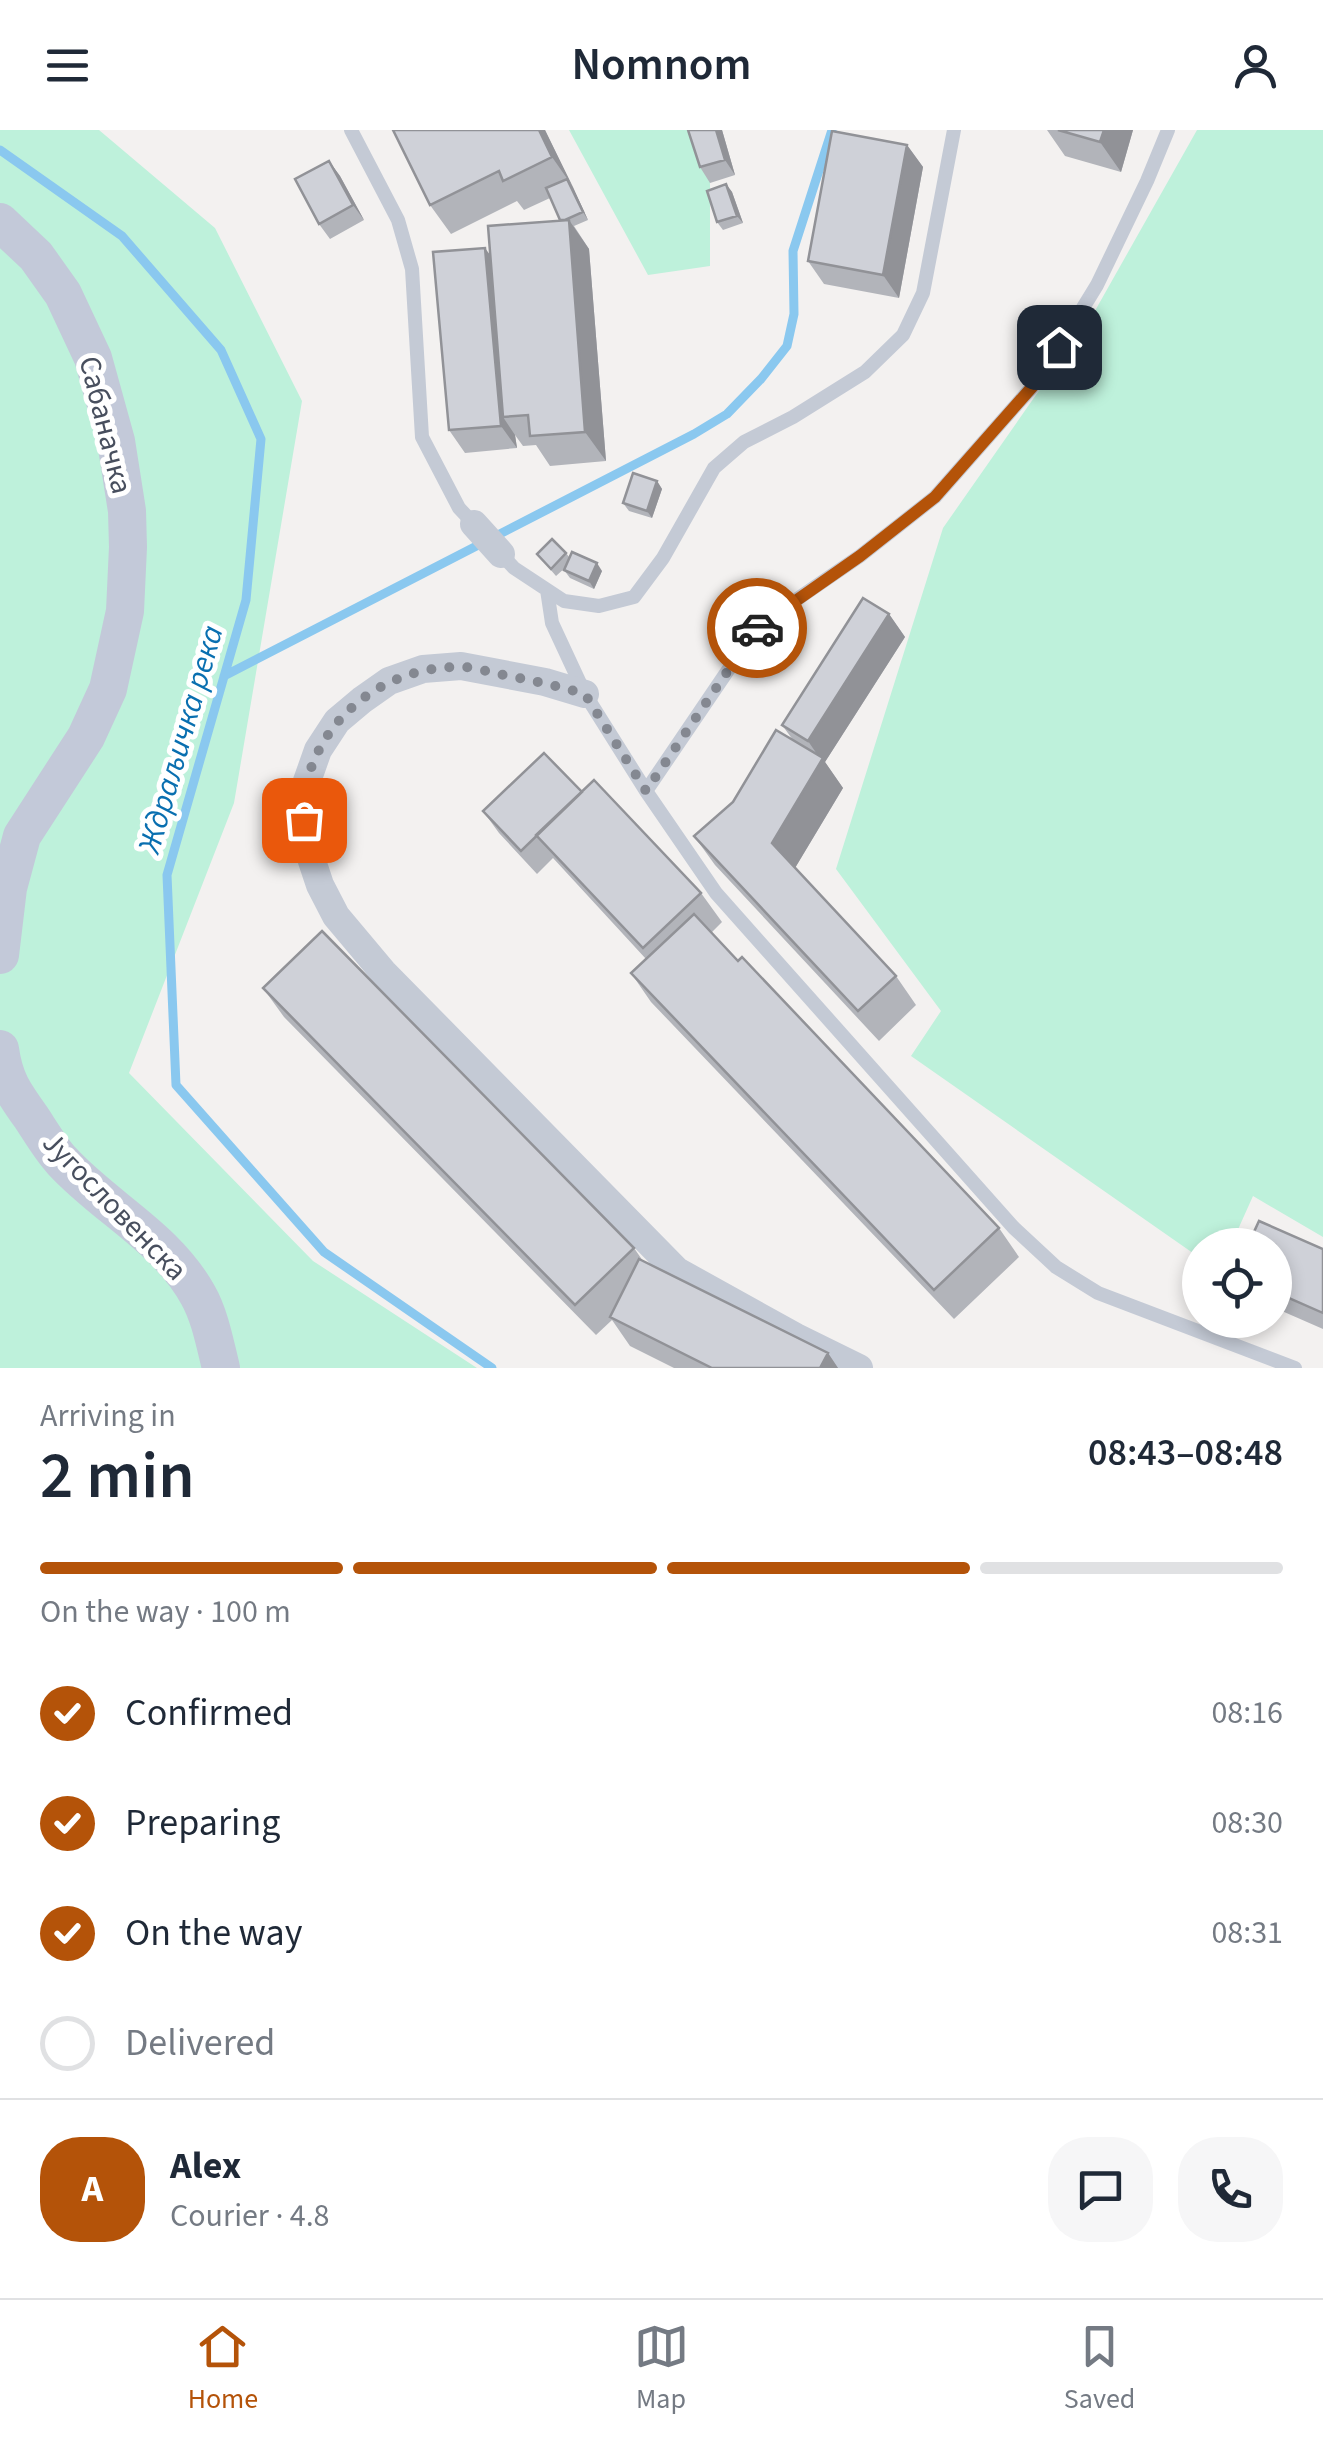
<!DOCTYPE html>
<html lang="en">
<head>
<meta charset="utf-8">
<style>
	body { margin:0; font-family:"Source Sans 3",sans-serif; background:#f6f6f7; color:#1f2937; height:100vh; display:flex; flex-direction:column; font-size:38px; white-space:nowrap }
	* { box-sizing:border-box; margin:0 }
	p { font-size:32px; color:#747a83 }
	.icon { flex:none; width:55px; height:55px; fill:none; stroke:currentColor; stroke-width:2; stroke-linecap:round; stroke-linejoin:round }
	.map { position:relative; height:1238px; overflow:hidden }
	.drawer { display:flex; flex-direction:column; background:#fff; flex:1 }
	.drawer>* { flex:none }
	.tools { position:absolute; left:1182px; top:1098px; display:grid; gap:20px }
	.tools a { display:grid; place-items:center; width:110px; height:110px; border-radius:50%; background:#fff; box-shadow:0 5px 15px #0003; font-size:50px }
	.pin { position:absolute; display:grid; place-items:center; width:85px; height:85px; color:#fff; margin:-42px; border-radius:20px; box-shadow:0 5px 15px #0006 }
	.courier { position:absolute; display:grid; place-items:center; width:100px; height:100px; margin:-50px; border:8px solid #b45309; border-radius:50%; background:#fff; color:#222; box-shadow:0 2px 12px #0007 }
	.summary em { font-style:normal; font-weight:600 }
	.summary div { display:flex; flex-direction:column-reverse }
	.summary { display:flex; align-items:center; justify-content:space-between; height:170px; padding:0 40px }
	h1 { font-size:65px; font-weight:600; line-height:75px }
	.bar { display:grid; grid-template-columns:repeat(4,1fr); gap:15px 10px; align-content:center; height:120px; padding:0 40px }
	.bar i { height:12px; border-radius:8px; background:#e0e1e3 }
	.bar .active { background:#b45309 }
	.bar p { grid-column:span 4 }
	.line { display:flex; align-items:center; gap:25px; padding:0 40px; border-top:2px solid #e0e1e3 }
	.line div { flex:1 }
	.round { display:grid; place-items:center; flex:none; width:105px; height:105px; border-radius:40px; background:#f6f6f7 }
	ol { padding:0 40px; list-style:none }
	li { display:flex; align-items:center; gap:30px; height:110px }
	li p { margin-inline-start:auto }
	li .icon { padding:10px; border-radius:50%; background:#b45309; color:#fff; stroke-width:4 }
	li:last-child { color:#747a83 }
	li i { width:55px; height:55px; border:5px solid #e0e1e3; border-radius:50% }
	header { display:flex; justify-content:space-between; align-items:center; height:130px; padding:0 40px; background:#fff; font-size:45px; font-weight:600 }
	.tab-bar { display:flex; justify-content:space-around; align-items:center; height:140px; border-top:2px solid #e0e1e3; background:#fff; font-size:28px; color:#747a83 }
	.tab-bar a { display:grid; justify-items:center; gap:5px }
	.tab-bar .active { color:#b45309 }
	.map>svg:first-child { display:block }
</style>
</head>
<body>
<header><svg class="icon" aria-label="menu" viewBox="0 0 24 24"><path d="M4 6h16M4 12h16M4 18h16"/></svg>Nomnom<svg class="icon" aria-label="person" viewBox="0 0 24 24"><circle cx="12" cy="8" r="4"/><path d="M4 21q1-7 8-7t8 7"/></svg></header>
<div class="map">
<svg width="1323" height="1238" viewBox="0 0 1323 1238">
	<rect width="100%" height="100%" fill="#f3f1f0"/>
	<path fill="#bef1db" d="M 0,0 L 99,0 L 215,98 L 302,271 L 234,673 L 129,943 L 313,1131 L 477,1238 L 0,1238 Z
		M 569,0 L 710,0 L 710,136 L 648,145 Z
		M 1197,0 L 1323,0 L 1323,1107 L 1253,1066 L 1231,1115 L 1200,1115 L 1200,1128 L 911,926 L 941,881 L 836,739 L 943,398 L 1096,179 Z"/>
	<g fill="none" stroke-linecap="round" stroke-linejoin="round">
		<path stroke="#8ac8ef" stroke-width="9" d="M 0,20 L 122,106 L 221,220 L 261,309 L 246,470 L 167,745 L 176,955 L 324,1122 L 492,1238
			M 224,546 L 694,304 L 727,284 L 761,249 L 787,216 L 794,184 L 793,121 L 832,0"/>
		<path stroke="#c4cad5" stroke-width="14" d="M 351,0 L 398,90 L 412,139 L 422,307 L 459,378 L 474,394
			M 501,424 L 514,438 L 564,471 L 599,476 L 634,467 L 663,428 L 714,338 L 744,312 L 793,287 L 865,242 L 903,205 L 923,163 L 954,0
			M 547,460 L 552,493 L 585,564 L 646,661 L 758,496 L 860,426 L 935,367 L 1040,248 L 1097,155 L 1147,51 L 1168,0
			M 646,661 L 716,763 L 1014,1098 L 1056,1137 L 1098,1163 L 1295,1238"/>
		<path stroke="#c4cad5" stroke-width="28" d="M 474,394 L 501,424
			M 585,564 L 545,552 L 461,536 L 423,539 L 389,551 L 362,570 L 337,591 L 318,620 L 306,654 L 304,689 L 311,728 L 320,755 L 336,786 L 383,842 L 677,1141 L 796,1207 L 859,1238"/>
		<path stroke="#c3c9d9" stroke-width="38" d="M 0,92 L 36,126 L 63,164 L 93,228 L 116,311 L 127,381 L 128,417 L 125,481 L 108,559 L 86,607 L 22,706 L 8,758 L 0,825
			M 0,919 C 4,949 13,962 31,987 C 41,1002 50,1018 62,1031 C 105,1078 166,1107 198,1165 C 210,1186 215,1214 221,1238"/>
	</g>
	<path fill="#b2b4ba" d="M 545,0 L 588,90 L 574,96 L 589,119 L 606,331 L 550,336 L 536,315 L 523,316 L 515,305 L 517,318 L 465,323 L 449,300 L 490,125 L 560,90 L 550,68 L 524,80 L 517,71 L 451,104 L 430,75 Z
		M 688,0 L 722,0 L 735,45 L 710,53 L 700,37 Z
		M 1047,0 L 1133,0 L 1121,42 L 1065,26 Z
		M 907,15 L 923,37 L 899,168 L 824,154 L 808,131 Z
		M 329,31 L 340,46 L 364,90 L 330,109 L 319,94 Z
		M 726,54 L 732,62 L 743,93 L 723,100 L 717,92 Z
		M 657,351 L 662,359 L 652,388 L 629,381 L 623,373 Z
		M 566,423 L 570,428 L 602,441 L 594,459 L 570,448 L 564,440 L 566,437 L 556,446 L 537,424 Z
		M 889,484 L 905,507 L 825,632 L 843,658 L 795,738 L 896,846 L 916,875 L 879,911 L 715,735 L 694,706 L 733,672 L 793,610 L 782,595 Z
		M 582,662 L 701,763 L 722,792 L 711,803 L 999,1098 L 1019,1127 L 954,1189 L 651,872 L 631,843 L 646,829 L 553,728 L 537,744 L 499,703 L 483,681 Z
		M 263,858 L 634,1118 L 643,1131 L 828,1223 L 838,1238 L 674,1238 L 630,1216 L 612,1190 L 596,1205 L 284,887 Z
		M 1275,1115 L 1323,1119 L 1323,1199 L 1275,1178 Z"/>
	<path fill="#919297" d="M 539,0 L 545,0 L 573,57 L 552,27 Z
		M 716,0 L 722,0 L 735,45 L 725,30 Z
		M 1104,0 L 1133,0 L 1121,42 L 1100,12 Z
		M 907,15 L 923,37 L 899,168 L 883,145 Z
		M 329,31 L 340,46 L 364,90 L 353,75 Z
		M 567,49 L 573,57 L 588,90 L 583,82 Z
		M 726,54 L 732,62 L 743,93 L 737,86 Z
		M 569,90 L 589,119 L 606,331 L 585,302 Z
		M 485,118 L 501,140 L 503,287 L 515,305 L 517,318 L 501,296 Z
		M 657,351 L 662,359 L 652,388 L 647,381 Z
		M 597,433 L 602,441 L 594,459 L 589,451 Z
		M 889,484 L 905,507 L 825,632 L 843,658 L 792,743 L 772,713 L 821,630 L 808,611 Z
		M 828,1223 L 838,1238 L 820,1238 Z"/>
	<path fill="#cfd1d8" stroke="#919297" stroke-width="2.5" d="M 393,0 L 539,0 L 552,27 L 503,51 L 499,41 L 430,75 Z
		M 688,0 L 716,0 L 725,30 L 700,37 Z
		M 1058,0 L 1104,0 L 1100,12 Z
		M 832,1 L 907,15 L 883,145 L 808,131 Z
		M 329,31 L 353,75 L 319,94 L 295,49 Z
		M 567,49 L 583,82 L 565,90 L 560,90 L 546,58 Z
		M 726,54 L 737,86 L 717,92 L 707,61 Z
		M 569,90 L 585,302 L 530,306 L 528,285 L 503,287 L 488,96 Z
		M 485,118 L 501,296 L 449,300 L 433,122 Z
		M 633,343 L 657,351 L 647,381 L 623,373 Z
		M 552,409 L 566,423 L 551,439 L 537,424 Z
		M 572,422 L 597,433 L 589,451 L 564,440 Z
		M 863,468 L 889,484 L 808,611 L 782,595 Z
		M 776,600 L 823,628 L 772,713 L 896,846 L 858,881 L 694,706 L 733,672 Z
		M 544,623 L 582,662 L 521,721 L 483,681 Z
		M 594,650 L 701,763 L 643,818 L 536,705 Z
		M 694,784 L 738,831 L 742,827 L 999,1098 L 934,1160 L 631,843 Z
		M 322,801 L 634,1118 L 575,1175 L 263,858 Z
		M 1259,1091 L 1323,1119 L 1323,1183 L 1275,1162 L 1275,1115 L 1248,1115 Z
		M 639,1129 L 828,1223 L 820,1238 L 712,1238 L 610,1187 Z"/>
	<g fill="none" stroke-linecap="round" stroke-linejoin="round">
		<path stroke="#848891" stroke-width="10" stroke-dasharray="0 18" d="M 304,690 C 304,677 303,663 307,651 C 325,583 387,538 456,537 C 469,536 482,540 494,543 C 525,549 555,555 585,564 L 646,661 L 757,498"/>
		<path stroke="#b45309" stroke-width="12" d="M 757,498 L 860,426 L 935,367 L 1040,248 L 1059,217"/>
	</g>
	<g text-anchor="middle" stroke-width="10" stroke-linejoin="round" paint-order="stroke">
		<g font-size="30" fill="#484f5e" stroke="#fff">
			<text transform="translate(106 295) rotate(76)" y="10">Сабаначка</text>
			<text transform="translate(115 1076) rotate(46)" y="10">Југословенска</text>
		</g>
		<g font-size="32" font-style="italic" fill="#096fb0" stroke="#fff">
			<text transform="translate(180 609) rotate(-74)" y="11">Ждраљичка река</text>
		</g>
	</g>
</svg>
<div class="tools">
<a><svg class="icon" aria-label="locate" viewBox="0 0 24 24"><circle cx="12" cy="12" r="6"/><path d="M12 2v4M12 18v4M2 12h4M18 12h4"/></svg></a>
</div>
<div class="pin" style="left:304px;top:690px;background:#ea580c"><svg class="icon" aria-label="bag" viewBox="0 0 24 24"><path d="M5 8h14l-1 12H6zM9 8a3 3 0 0 1 6 0"/></svg></div>
<div class="pin" style="left:1059px;top:217px;background:#1f2937"><svg class="icon" aria-label="home" viewBox="0 0 24 24"><path d="M3 11l9-7 9 7M6 9v11h12V9"/></svg></div>
<div class="courier" style="left:757px;top:498px"><svg class="icon" aria-label="car" viewBox="0 0 24 24"><path d="M5 17H2v-5l4-1 3-4h7l3 4 3 1v5h-3M9 17h6M6 11h13"/><circle cx="7" cy="17" r="2"/><circle cx="17" cy="17" r="2"/></svg></div>
</div>
<section class="drawer">
<div class="summary"><div><h1>2 min</h1><p>Arriving in</p></div><em>08:43–08:48</em></div>
<div class="bar"><i class="active"></i><i class="active"></i><i class="active"></i><i></i><p>On the way · 100 m</p></div>
<ol>
<li><svg class="icon" aria-label="check" viewBox="0 0 24 24"><path d="M5 12l5 5 9-10"/></svg>Confirmed<p>08:16</p></li>
<li><svg class="icon" aria-label="check" viewBox="0 0 24 24"><path d="M5 12l5 5 9-10"/></svg>Preparing<p>08:30</p></li>
<li><svg class="icon" aria-label="check" viewBox="0 0 24 24"><path d="M5 12l5 5 9-10"/></svg>On the way<p>08:31</p></li>
<li><i></i>Delivered</li>
</ol>
<div class="line" style="height:180px"><b class="round" style="background:#b45309;color:#fff">A</b><div><b>Alex</b><p>Courier · 4.8</p></div><a class="round"><svg class="icon" aria-label="chat" viewBox="0 0 24 24"><path d="M4 5h16v11H9l-5 4z"/></svg></a><a class="round"><svg class="icon" aria-label="phone" viewBox="0 0 24 24"><path d="M5 4h4l2 5-3 2q2 4 5 5l2-3 5 2v4C11 20 4 13 5 4z"/></svg></a></div>
</section>
<nav class="tab-bar">
<a class="active"><svg class="icon" aria-label="home" viewBox="0 0 24 24"><path d="M3 11l9-7 9 7M6 9v11h12V9"/></svg>Home</a>
<a><svg class="icon" aria-label="map" viewBox="0 0 24 24"><path d="M3 6l6-2 6 2 6-2v14l-6 2-6-2-6 2zM9 4v14M15 6v14"/></svg>Map</a>
<a><svg class="icon" aria-label="saved" viewBox="0 0 24 24"><path d="M7 4h10v16l-5-4-5 4z"/></svg>Saved</a>
</nav>
</body>
</html>
